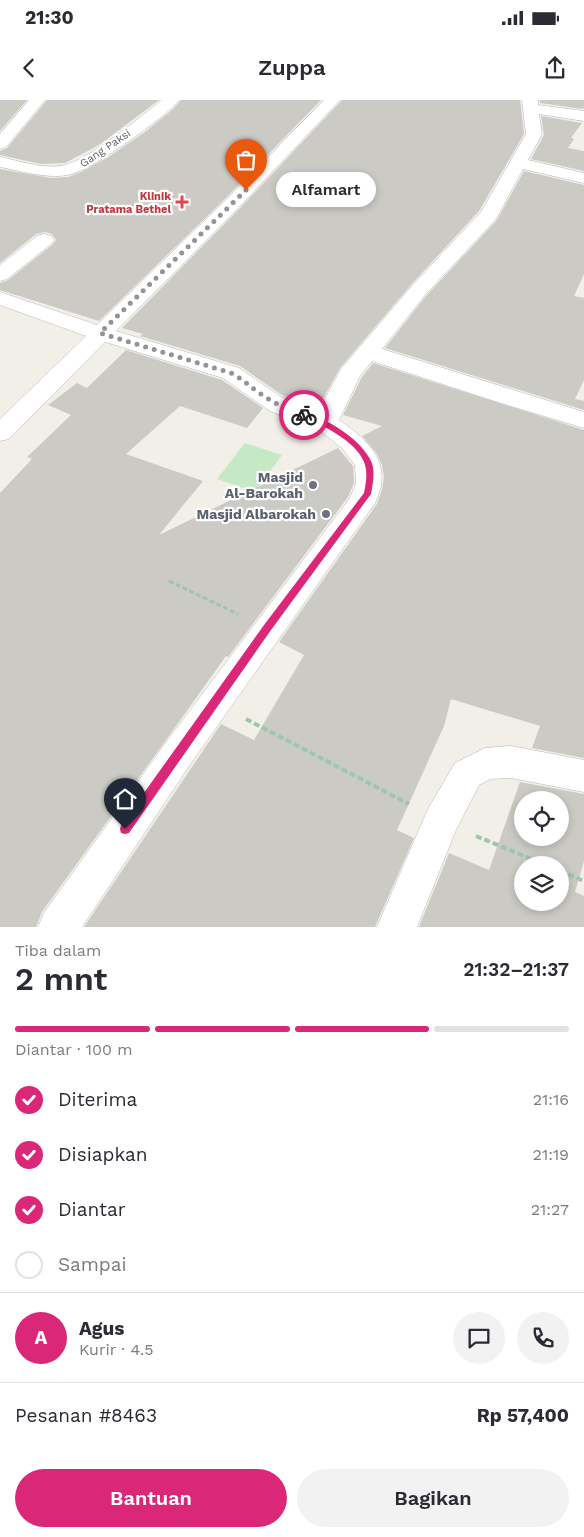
<!DOCTYPE html>
<html lang="id">
<head>
<meta charset="utf-8">
<style>
	body { margin:0; font-family:"Work Sans",sans-serif; background:#f2f2f3; color:#2b2b33; height:100vh; display:flex; flex-direction:column; font-size:19px; white-space:nowrap }
	* { box-sizing:border-box; margin:0 }
	p { font-size:16px; color:#7c7c81 }
	.icon { flex:none; width:28px; height:28px; fill:none; stroke:currentColor; stroke-width:2; stroke-linecap:round; stroke-linejoin:round }
	.map { position:relative; height:827px; overflow:hidden }
	.drawer { display:flex; flex-direction:column; background:#fff; flex:1 }
	.drawer>* { flex:none }
	.controls { position:absolute; left:514px; top:691px; display:grid; gap:10px }
	.controls a { display:grid; place-items:center; width:55px; height:55px; border-radius:50%; background:#fff; box-shadow:0 2px 8px #0003; font-size:25px }
	.pin { position:absolute; display:grid; place-items:center; width:42px; height:42px; color:#fff; margin:-51px -21px; border-radius:50% 50% 50% 0; rotate:-45deg; box-shadow:0 0 5px #0007 }
	.pin .icon { rotate:45deg }
	.courier { position:absolute; display:grid; place-items:center; width:50px; height:50px; margin:-25px; border:4px solid #db2777; border-radius:50%; background:#fff; color:#222; box-shadow:0 1px 6px #0007 }
	.bubble { position:absolute; height:35px; border-radius:18px; background:#fff; box-shadow:0 2px 8px #0003; font-size:16px; font-weight:600; line-height:35px; text-align:center }
	.head em { font-style:normal; font-weight:600 }
	.head div { display:flex; flex-direction:column-reverse }
	.head { display:flex; align-items:center; justify-content:space-between; height:85px; padding:0 15px }
	h1 { font-size:32px; font-weight:600; line-height:38px }
	.bar { display:grid; grid-template-columns:repeat(4,1fr); gap:8px 5px; align-content:center; height:60px; padding:0 15px }
	.bar i { height:6px; border-radius:4px; background:#e1e1e2 }
	.bar .selected { background:#db2777 }
	.bar p { grid-column:span 4 }
	.line { display:flex; align-items:center; gap:12px; padding:0 15px; border-top:1px solid #e1e1e2 }
	.line div { flex:1 }
	.round { display:grid; place-items:center; flex:none; width:52px; height:52px; border-radius:26px; background:#f2f2f3 }
	ol { padding:0 15px; list-style:none }
	li { display:flex; align-items:center; gap:15px; height:55px }
	li p { margin-inline-start:auto }
	li .icon { padding:5px; border-radius:50%; background:#db2777; color:#fff; stroke-width:4 }
	li:last-child { color:#7c7c81 }
	li i { width:28px; height:28px; border:2px solid #e1e1e2; border-radius:50% }
	.cta { display:flex; gap:10px; margin-top:auto; padding:10px 15px }
	.cta a { flex:1; height:58px; border-radius:30px; background:#db2777; color:#fff; font-size:20px; font-weight:600; line-height:58px; text-align:center }
	.cta a+a { background:#f2f2f3; color:#2b2b33 }
	.status { display:flex; justify-content:space-between; align-items:center; height:35px; padding:0 25px; background:#fff; direction:ltr }
	.status svg { height:14px; fill:currentColor }
	header { display:flex; justify-content:space-between; align-items:center; height:65px; padding:0 15px; background:#fff; font-size:22px; font-weight:600 }
	.map>svg:first-child { display:block }
</style>
</head>
<body>
<div class="status"><b>21:30</b><svg viewBox="0 0 49 12"><path d="M0 12V9h3v3zM5 12V6h3v6zM10 12V3h3v9zM15 12V0h3v12zM26 1h20v11H26zM47 4h2v5h-2z"/></svg></div>
<header><svg class="icon" aria-label="back" viewBox="0 0 24 24"><path d="M15 5l-7 7 7 7"/></svg>Zuppa<svg class="icon" aria-label="share" viewBox="0 0 24 24"><path d="M12 15V3M7 8l5-5 5 5M5 13v7h14v-7"/></svg></header>
<div class="map">
<svg width="584" height="827" viewBox="0 0 584 827">
	<rect width="100%" height="100%" fill="#f1efe8"/>
	<path fill="#c5e8c5" d="M 245,343 L 282,355 L 255,392 L 217,379 Z"/>
	<path fill="#cccac5" fill-rule="evenodd" d="M 0,0 L 27,0 L 0,31 Z
		M 47,0 L 159,0 L 99,45 L 65,63 L 41,64 L 0,55 L 0,51 L 7,48 Z
		M 181,0 L 321,0 L 226,98 L 99,221 L 0,190 L 0,183 L 8,180 L 52,145 L 56,140 L 52,134 L 45,132 L 36,134 L 0,163 L 0,69 L 51,78 L 68,77 L 79,73 L 110,56 L 145,32 L 173,9 Z
		M 342,0 L 520,0 L 524,34 L 479,111 L 410,186 L 340,268 L 318,308 L 282,295 L 240,266 L 140,236 L 143,234 L 122,228 L 240,108 Z
		M 540,0 L 584,0 L 584,7 L 583,9 L 540,3 Z
		M 541,16 L 582,23 L 571,38 L 574,39 L 568,48 L 584,51 L 584,71 L 531,59 L 544,35 Z
		M 524,71 L 584,85 L 584,174 L 574,196 L 584,198 L 584,280 L 575,299 L 584,301 L 584,310 L 385,248 L 426,196 L 497,120 Z
		M 126,250 L 222,280 L 263,308 L 247,328 L 180,306 L 126,354 L 203,381 L 159,435 L 338,348 L 353,366 L 354,383 L 348,397 L 228,557 L 226,556 L 166,640 L 42,812 L 36,827 L 0,827 L 0,393 L 32,359 L 27,357 L 71,315 L 48,305 L 77,283 L 87,288 Z
		M 373,263 L 584,330 L 584,658 L 532,648 L 540,626 L 451,599 L 444,626 L 397,730 L 414,738 L 375,827 L 84,827 L 221,624 L 254,640 L 304,555 L 279,542 L 377,404 L 382,390 L 384,377 L 382,365 L 377,354 L 362,336 L 382,326 L 343,315 L 362,277 Z
		M 520,682 L 584,694 L 584,761 L 575,792 L 584,796 L 584,827 L 419,827 L 449,753 L 489,770 ZM 522,700 L 560,700 L 560,738 L 522,738 ZM 522,765 L 560,765 L 560,802 L 522,802 Z"/>
	<g fill="none" stroke-linecap="round" stroke-linejoin="round">
		<defs>
			<path id="minor" d="M 29,0 L 45,0 L 6,47 L 0,49 L 0,34 Z
				M 162,0 L 179,0 C 166,17 89,72 68,75 C 46,79 22,71 0,67 L 0,57 C 20,61 45,70 65,65 C 88,60 142,16 162,0 Z
				M 324,0 L 340,0 L 239,107 L 116,231 L 239,268 L 281,297 L 318,312 L 341,269 L 411,187 L 481,112 L 526,34 L 522,0 L 538,0 L 538,5 L 584,11 L 584,21 L 539,14 L 542,34 L 528,60 L 584,73 L 584,83 L 523,69 L 496,119 L 425,195 L 382,249 L 584,312 L 584,328 L 507,305 L 372,261 L 360,276 L 339,320 C 370,341 394,365 375,403 L 191,663 L 82,827 L 38,827 L 44,813 L 167,641 L 350,398 L 356,383 L 355,365 L 342,348 L 319,330 L 270,311 L 223,278 L 105,242 L 9,339 L 0,341 L 0,319 L 86,236 L 0,205 L 0,192 L 97,225 L 227,99 Z
				M 44,134 L 51,136 L 54,140 L 51,144 L 7,179 L 0,181 L 0,165 L 37,136 Z
				M 511,646 L 584,660 L 584,692 L 511,678 L 490,679 L 479,685 L 456,730 L 417,827 L 377,827 L 428,709 L 455,663 L 485,648 Z"/>
		</defs>
		<use href="#minor" stroke="#b5b8bc" stroke-width="1"/>
		<path stroke="#9cc7a9" stroke-width="3" stroke-dasharray="5 2.5" stroke-linecap="butt" d="M 169,481 L 238,514"/>
		<path stroke="#9cc7a9" stroke-width="4" stroke-dasharray="6 3" stroke-linecap="butt" d="M 246,619 L 409,704
			M 476,736 L 546,765
			M 560,771 L 584,781"/>
		<use href="#minor" fill="#fff" fill-rule="evenodd"/>
	</g>
	<path fill="#db2777" d="M 304,312 C 328,320 357,336 370,359 C 376,369 373,383 371,394 L 271,530 L 129,733 L 125,734 L 121,733 L 120,729 L 121,725 L 264,525 L 364,393 C 366,383 368,372 364,362 C 356,341 321,324 301,316 L 300,315 Z"/>
	<g fill="none" stroke-linecap="round" stroke-linejoin="round">
		<path stroke="#929495" stroke-width="5" stroke-dasharray="0 9" d="M 246,90 L 100,233 L 231,273 C 243,279 252,289 264,296 C 276,305 290,309 304,315"/>
	</g>
	<path fill="#e0444e" stroke="#fff" stroke-width="2" d="M179.5 94.5h5v5h5v5h-5v5h-5v-5h-5v-5h5z"/>
	<g fill="#6b7280" stroke="#fff" stroke-width="2">
		<circle cx="313" cy="385" r="5"/>
		<circle cx="326" cy="414" r="5"/>
	</g>
	<g text-anchor="middle" stroke-width="4.5" stroke-linejoin="round" paint-order="stroke">
		<g font-size="11" fill="#5f6368" stroke="#fff">
			<text transform="translate(105 48) rotate(-34)" y="4">Gang Paksi</text>
		</g>
		<g font-size="11" font-weight="bold" fill="#be3a42" stroke="#fff" text-anchor="end">
			<text x="171" y="100">Klinik<tspan x="171" dy="13">Pratama Bethel</tspan></text>
		</g>
		<g font-size="14" font-weight="bold" fill="#5b616d" stroke="#fff" text-anchor="end">
			<text x="303" y="382">Masjid<tspan x="303" dy="16">Al-Barokah</tspan></text>
			<text x="316" y="419">Masjid Albarokah</text>
		</g>
	</g>
</svg>
<div class="controls">
<a><svg class="icon" aria-label="locate" viewBox="0 0 24 24"><circle cx="12" cy="12" r="6"/><path d="M12 2v4M12 18v4M2 12h4M18 12h4"/></svg></a>
<a><svg class="icon" aria-label="layers" viewBox="0 0 24 24"><path d="M12 4l9 5-9 5-9-5zM3 14l9 5 9-5"/></svg></a>
</div>
<div class="pin" style="left:246px;top:90px;background:#ea580c"><svg class="icon" aria-label="bag" viewBox="0 0 24 24"><path d="M5 8h14l-1 12H6zM9 8a3 3 0 0 1 6 0"/></svg></div>
<div class="pin" style="left:125px;top:729px;background:#1f2937"><svg class="icon" aria-label="home" viewBox="0 0 24 24"><path d="M3 11l9-7 9 7M6 9v11h12V9"/></svg></div>
<div class="courier" style="left:304px;top:315px"><svg class="icon" aria-label="bike" viewBox="0 0 24 24"><circle cx="6" cy="16" r="4"/><circle cx="18" cy="16" r="4"/><path d="M6 16l4-8h5l3 8M10 8l3 8H6M13 5h3"/></svg></div>
<div class="bubble" style="left:276px;top:72px;width:100px">Alfamart</div>
</div>
<section class="drawer">
<div class="head"><div><h1>2 mnt</h1><p>Tiba dalam</p></div><em>21:32–21:37</em></div>
<div class="bar"><i class="selected"></i><i class="selected"></i><i class="selected"></i><i></i><p>Diantar · 100 m</p></div>
<ol>
<li><svg class="icon" aria-label="check" viewBox="0 0 24 24"><path d="M5 12l5 5 9-10"/></svg>Diterima<p>21:16</p></li>
<li><svg class="icon" aria-label="check" viewBox="0 0 24 24"><path d="M5 12l5 5 9-10"/></svg>Disiapkan<p>21:19</p></li>
<li><svg class="icon" aria-label="check" viewBox="0 0 24 24"><path d="M5 12l5 5 9-10"/></svg>Diantar<p>21:27</p></li>
<li><i></i>Sampai</li>
</ol>
<div class="line" style="height:90px"><b class="round" style="background:#db2777;color:#fff">A</b><div><b>Agus</b><p>Kurir · 4.5</p></div><a class="round"><svg class="icon" aria-label="chat" viewBox="0 0 24 24"><path d="M4 5h16v11H9l-5 4z"/></svg></a><a class="round"><svg class="icon" aria-label="phone" viewBox="0 0 24 24"><path d="M5 4h4l2 5-3 2q2 4 5 5l2-3 5 2v4C11 20 4 13 5 4z"/></svg></a></div>
<div class="line" style="height:65px"><div>Pesanan #8463</div><b>Rp 57,400</b></div>
<div class="cta"><a>Bantuan</a><a>Bagikan</a></div>
</section>
</body>
</html>
